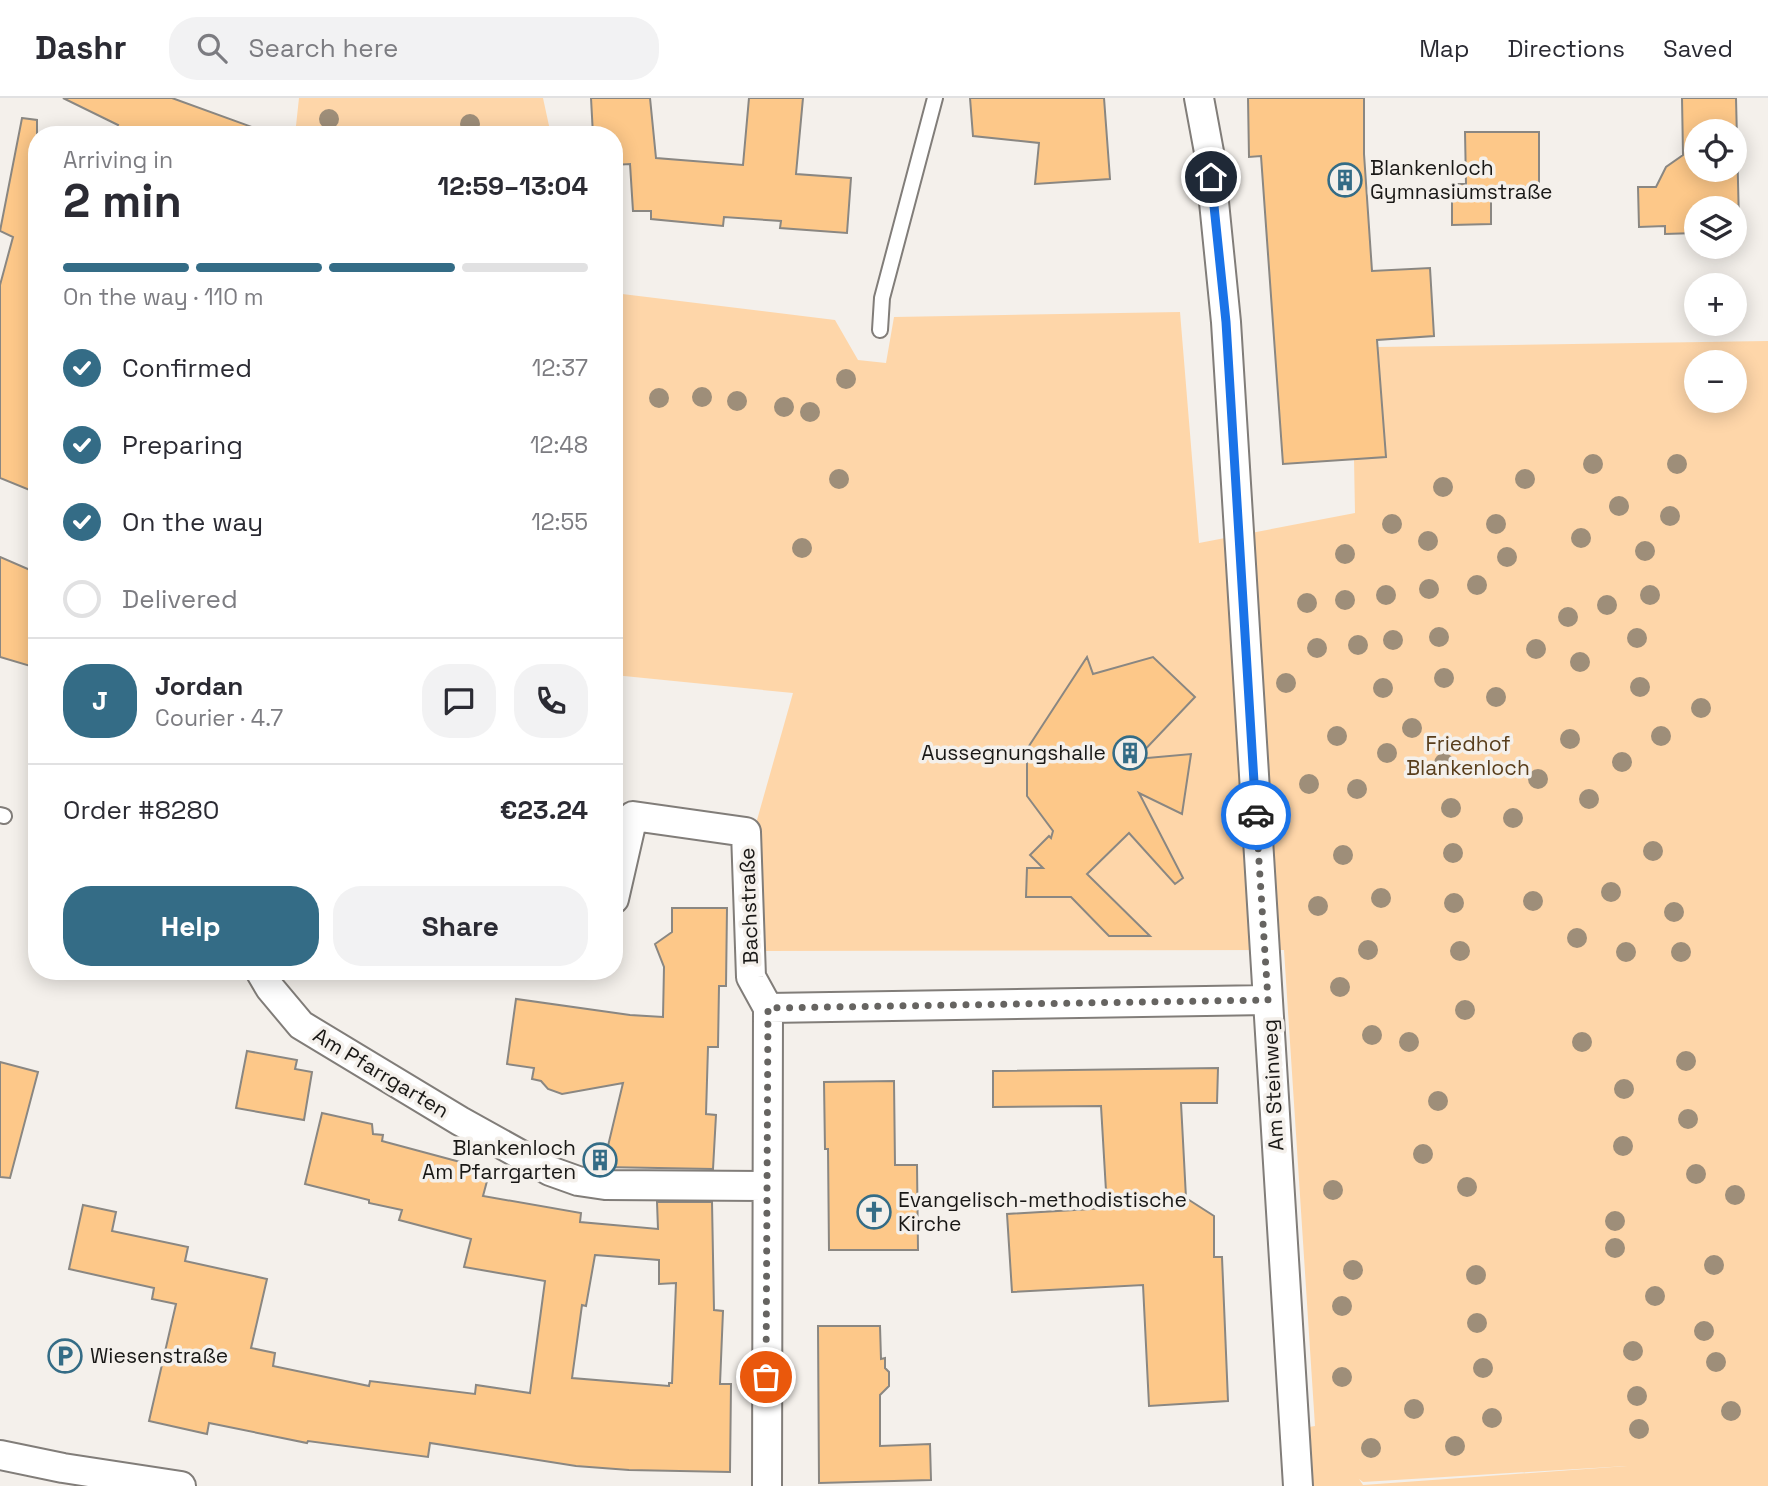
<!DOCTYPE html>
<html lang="en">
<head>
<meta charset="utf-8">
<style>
	body { margin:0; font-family:"Space Grotesk",sans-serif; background:#f2f2f3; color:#2b2b33; height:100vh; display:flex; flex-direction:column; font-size:26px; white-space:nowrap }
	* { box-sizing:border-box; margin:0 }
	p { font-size:23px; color:#7c7c81 }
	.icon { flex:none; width:38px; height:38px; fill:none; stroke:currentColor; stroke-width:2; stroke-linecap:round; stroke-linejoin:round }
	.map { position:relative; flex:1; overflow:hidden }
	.details { position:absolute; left:28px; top:28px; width:595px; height:854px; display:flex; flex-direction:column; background:#fff; border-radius:28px; box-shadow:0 4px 18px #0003 }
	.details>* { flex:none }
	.fabs { position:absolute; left:1684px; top:21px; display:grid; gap:14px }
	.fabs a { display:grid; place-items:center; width:63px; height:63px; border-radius:50%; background:#fff; box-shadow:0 4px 18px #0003; font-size:35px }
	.pin { position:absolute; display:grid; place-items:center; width:60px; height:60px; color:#fff; margin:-30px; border:4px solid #fff; border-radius:50%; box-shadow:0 2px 7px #0007 }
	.courier { position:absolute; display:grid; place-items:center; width:70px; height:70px; margin:-35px; border:5px solid #1a73e8; border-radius:50%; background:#fff; color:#222; box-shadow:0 2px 9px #0007 }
	.summary em { font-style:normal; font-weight:700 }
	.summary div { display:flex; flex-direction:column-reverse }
	.summary { display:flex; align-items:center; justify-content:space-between; height:119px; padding:0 35px }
	h1 { font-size:46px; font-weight:700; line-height:52px }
	.bar { display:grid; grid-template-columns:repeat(4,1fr); gap:10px 7px; align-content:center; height:84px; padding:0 35px }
	.bar i { height:9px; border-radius:5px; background:#e1e1e2 }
	.bar .active { background:#346c86 }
	.bar p { grid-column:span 4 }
	.line { display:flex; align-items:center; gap:18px; padding:0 35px; border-top:2px solid #e1e1e2 }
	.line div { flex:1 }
	.round { display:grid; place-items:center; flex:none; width:74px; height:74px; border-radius:28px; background:#f2f2f3 }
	ol { padding:0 35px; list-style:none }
	li { display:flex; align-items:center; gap:21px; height:77px }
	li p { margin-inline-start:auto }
	li .icon { padding:7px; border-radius:50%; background:#346c86; color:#fff; stroke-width:4 }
	li:last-child { color:#7c7c81 }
	li i { width:38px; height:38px; border:4px solid #e1e1e2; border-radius:50% }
	.primary-button { display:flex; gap:14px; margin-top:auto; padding:14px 35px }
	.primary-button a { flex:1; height:80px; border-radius:28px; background:#346c86; color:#fff; font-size:28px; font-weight:700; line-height:80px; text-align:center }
	.primary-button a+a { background:#f2f2f3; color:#2b2b33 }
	header { display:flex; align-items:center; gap:42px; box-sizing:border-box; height:98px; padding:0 35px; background:#fff; border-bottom:2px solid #e1e1e2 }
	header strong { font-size:33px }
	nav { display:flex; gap:38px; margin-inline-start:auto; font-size:24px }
	.search { width:490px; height:63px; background:#f2f2f3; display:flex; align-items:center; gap:18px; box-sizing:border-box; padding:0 24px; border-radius:28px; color:#7c7c81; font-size:26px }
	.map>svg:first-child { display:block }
</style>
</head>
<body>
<header>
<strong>Dashr</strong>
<div class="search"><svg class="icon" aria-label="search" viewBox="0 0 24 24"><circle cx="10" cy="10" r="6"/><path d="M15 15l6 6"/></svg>Search here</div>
<nav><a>Map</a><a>Directions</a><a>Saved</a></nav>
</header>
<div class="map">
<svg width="1768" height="1388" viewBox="0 0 1768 1388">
	<rect width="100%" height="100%" fill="#f4f0eb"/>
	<path fill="#fed6a9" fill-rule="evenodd" d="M 299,0 L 543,0 L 551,37 L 295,37 Z
		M 614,195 L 835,222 L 858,262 L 886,265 L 894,219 L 1180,214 L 1199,445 L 1355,415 L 1354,361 L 1386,359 L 1378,249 L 1768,243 L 1768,1388 L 1309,1388 L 1309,1329 L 1315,1328 L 1284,852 L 763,853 L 757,722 L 793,595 L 614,577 ZM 1696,264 L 1734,264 L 1734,303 L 1696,303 ZM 1627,1368 L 1363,1387 L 1359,1381 L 1363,1384 Z"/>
	<path fill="#fdc889" stroke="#8a8782" stroke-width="2" fill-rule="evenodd" d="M 63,0 L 172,0 L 263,33 L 262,37 L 112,37 L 118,27 Z
		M 591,0 L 650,0 L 656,60 L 743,67 L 749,0 L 803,0 L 796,76 L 851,80 L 847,135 L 780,130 L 781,123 L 724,119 L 723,128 L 651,121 L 651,113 L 633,113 L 630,66 L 614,67 L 614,37 L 593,37 Z
		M 970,0 L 1104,0 L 1110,81 L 1035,86 L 1039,45 L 973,38 Z
		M 1248,0 L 1364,0 L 1364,56 L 1372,173 L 1430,170 L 1434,238 L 1377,242 L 1386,359 L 1283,366 L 1261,58 L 1249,59 Z
		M 1682,0 L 1736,0 L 1739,126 L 1734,127 L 1734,110 L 1696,110 L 1696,135 L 1665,136 L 1665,128 L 1639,129 L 1638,89 L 1656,89 L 1666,69 L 1683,57 ZM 1696,33 L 1734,33 L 1734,72 L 1696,72 Z
		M 22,20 L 37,22 L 37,395 L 0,380 L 0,187 L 13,139 L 0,133 Z
		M 1465,34 L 1539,34 L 1539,90 L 1491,91 L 1491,126 L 1452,127 L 1452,86 L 1466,86 Z
		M 0,459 L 37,475 L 37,570 L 0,559 Z
		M 1087,559 L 1093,576 L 1153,559 L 1195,599 L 1136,661 L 1191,656 L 1182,716 L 1139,695 L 1183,780 L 1175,786 L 1129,735 L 1087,776 L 1150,838 L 1109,838 L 1071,799 L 1026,799 L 1027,770 L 1043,770 L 1030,757 L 1049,738 L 1051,740 L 1053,733 L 1027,698 L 1027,651 Z
		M 672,810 L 727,810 L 726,888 L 719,888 L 718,949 L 708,949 L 706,1016 L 716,1017 L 713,1071 L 603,1069 L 623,985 L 562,996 L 548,991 L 541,983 L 532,981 L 534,970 L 507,966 L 516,901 L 630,917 L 663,919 L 664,869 L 655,846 L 672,834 Z
		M 247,953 L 297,962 L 295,971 L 312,974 L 304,1022 L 236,1010 Z
		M 0,964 L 38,974 L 10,1080 L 0,1079 Z
		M 1218,970 L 1217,1005 L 1181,1005 L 1186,1100 L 1214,1118 L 1214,1159 L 1222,1159 L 1228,1303 L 1149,1308 L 1143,1187 L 1012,1194 L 1007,1116 L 1107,1110 L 1101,1008 L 993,1009 L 993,973 Z
		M 894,983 L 895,1067 L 917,1067 L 918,1152 L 829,1152 L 828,1051 L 825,1051 L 824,984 Z
		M 322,1015 L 372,1026 L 373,1036 L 383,1037 L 382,1043 L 490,1072 L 483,1098 L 581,1115 L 580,1124 L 658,1131 L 657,1104 L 712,1104 L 714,1212 L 723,1213 L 720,1286 L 731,1286 L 730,1374 L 629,1372 L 576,1368 L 430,1345 L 428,1359 L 308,1343 L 307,1345 L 209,1325 L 207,1336 L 149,1323 L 176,1206 L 152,1201 L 154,1190 L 69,1171 L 83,1107 L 116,1114 L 112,1133 L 188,1149 L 185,1163 L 267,1181 L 251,1250 L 275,1255 L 273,1268 L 369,1288 L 370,1283 L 475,1296 L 476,1287 L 530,1295 L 545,1183 L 464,1169 L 471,1141 L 399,1122 L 402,1112 L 369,1105 L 369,1102 L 305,1086 ZM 595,1157 L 659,1162 L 659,1186 L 676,1185 L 672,1285 L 669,1285 L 669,1288 L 572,1280 L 582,1207 L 586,1208 Z
		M 818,1228 L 880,1228 L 881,1261 L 885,1260 L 885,1270 L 889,1274 L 889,1288 L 880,1297 L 880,1348 L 930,1346 L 931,1382 L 819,1385 Z"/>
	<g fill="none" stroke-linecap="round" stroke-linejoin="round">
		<defs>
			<path id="service" d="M 880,232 L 882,200 L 935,0
				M 0,717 L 4,718"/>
			<path id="minor" d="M 1199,0 L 1209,54 L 1226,224 L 1298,1388
				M 614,801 L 633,718 L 746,734 L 751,879 L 768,910
				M 260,873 L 270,890 L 301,927 L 460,1023 L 550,1073 L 578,1083 L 605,1087 L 766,1088
				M 0,1357 L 63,1370 L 181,1388
				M 767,1388 L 768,910 L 1268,902"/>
		</defs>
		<use href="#service" stroke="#817d79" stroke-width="18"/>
		<use href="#minor" stroke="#817d79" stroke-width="32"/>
		<use href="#service" stroke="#fff" stroke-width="14"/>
		<use href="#minor" stroke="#fff" stroke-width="28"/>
	</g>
	<g fill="#9e8e79">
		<circle cx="329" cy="21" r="10"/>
		<circle cx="470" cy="26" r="10"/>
		<circle cx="846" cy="281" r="10"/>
		<circle cx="702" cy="299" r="10"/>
		<circle cx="659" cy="300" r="10"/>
		<circle cx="737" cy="303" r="10"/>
		<circle cx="784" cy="309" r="10"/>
		<circle cx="810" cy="314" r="10"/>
		<circle cx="1593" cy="366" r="10"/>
		<circle cx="1677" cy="366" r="10"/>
		<circle cx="839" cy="381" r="10"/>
		<circle cx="1525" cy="381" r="10"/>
		<circle cx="1443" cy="389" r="10"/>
		<circle cx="1619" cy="408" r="10"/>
		<circle cx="1670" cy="418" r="10"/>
		<circle cx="1392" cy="426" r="10"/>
		<circle cx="1496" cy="426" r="10"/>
		<circle cx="1581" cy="440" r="10"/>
		<circle cx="1428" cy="443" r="10"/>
		<circle cx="802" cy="450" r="10"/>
		<circle cx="1645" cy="453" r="10"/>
		<circle cx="1345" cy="456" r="10"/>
		<circle cx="1507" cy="459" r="10"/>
		<circle cx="1477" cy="487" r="10"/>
		<circle cx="1429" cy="491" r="10"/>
		<circle cx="1386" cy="497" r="10"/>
		<circle cx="1650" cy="497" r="10"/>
		<circle cx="1345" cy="502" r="10"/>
		<circle cx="1307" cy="505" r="10"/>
		<circle cx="1607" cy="507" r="10"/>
		<circle cx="1568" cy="519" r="10"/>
		<circle cx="1439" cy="539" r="10"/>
		<circle cx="1637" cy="540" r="10"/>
		<circle cx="1393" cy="542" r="10"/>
		<circle cx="1358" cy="547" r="10"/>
		<circle cx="1317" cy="550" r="10"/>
		<circle cx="1536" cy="551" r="10"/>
		<circle cx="1580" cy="564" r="10"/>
		<circle cx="1444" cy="580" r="10"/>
		<circle cx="1286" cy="585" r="10"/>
		<circle cx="1640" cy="589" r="10"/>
		<circle cx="1383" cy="590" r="10"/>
		<circle cx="1496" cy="599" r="10"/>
		<circle cx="1701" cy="610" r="10"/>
		<circle cx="1412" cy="630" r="10"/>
		<circle cx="1337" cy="638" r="10"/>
		<circle cx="1661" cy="638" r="10"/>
		<circle cx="1570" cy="641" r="10"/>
		<circle cx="1387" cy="655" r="10"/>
		<circle cx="1622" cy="664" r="10"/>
		<circle cx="1444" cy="665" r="10"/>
		<circle cx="1538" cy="681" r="10"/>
		<circle cx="1309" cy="686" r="10"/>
		<circle cx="1357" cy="691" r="10"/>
		<circle cx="1589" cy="701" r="10"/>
		<circle cx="1451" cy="710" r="10"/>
		<circle cx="1513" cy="720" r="10"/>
		<circle cx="1653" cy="753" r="10"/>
		<circle cx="1453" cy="755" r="10"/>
		<circle cx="1343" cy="757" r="10"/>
		<circle cx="1611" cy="794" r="10"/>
		<circle cx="1381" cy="800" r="10"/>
		<circle cx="1533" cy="803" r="10"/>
		<circle cx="1454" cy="805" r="10"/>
		<circle cx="1318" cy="808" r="10"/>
		<circle cx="1674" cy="814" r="10"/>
		<circle cx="1577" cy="840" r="10"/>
		<circle cx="1368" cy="852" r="10"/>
		<circle cx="1460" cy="853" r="10"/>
		<circle cx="1626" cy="854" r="10"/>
		<circle cx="1681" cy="854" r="10"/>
		<circle cx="1340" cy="889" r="10"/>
		<circle cx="1465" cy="912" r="10"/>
		<circle cx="1372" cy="937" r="10"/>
		<circle cx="1409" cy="944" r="10"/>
		<circle cx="1582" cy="944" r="10"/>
		<circle cx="1686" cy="963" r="10"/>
		<circle cx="1624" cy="991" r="10"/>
		<circle cx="1438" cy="1003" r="10"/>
		<circle cx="1688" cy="1021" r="10"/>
		<circle cx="1623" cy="1048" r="10"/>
		<circle cx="1423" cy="1056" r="10"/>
		<circle cx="1696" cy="1076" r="10"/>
		<circle cx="1467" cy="1089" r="10"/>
		<circle cx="1333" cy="1092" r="10"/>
		<circle cx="1735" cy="1097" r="10"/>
		<circle cx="1615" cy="1123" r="10"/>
		<circle cx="1615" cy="1150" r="10"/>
		<circle cx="1714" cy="1167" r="10"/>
		<circle cx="1353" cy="1172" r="10"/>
		<circle cx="1476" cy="1177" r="10"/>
		<circle cx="1655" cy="1198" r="10"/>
		<circle cx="1342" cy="1208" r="10"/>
		<circle cx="1477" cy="1225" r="10"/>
		<circle cx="1704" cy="1233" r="10"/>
		<circle cx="1633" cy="1253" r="10"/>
		<circle cx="1716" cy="1264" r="10"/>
		<circle cx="1483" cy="1270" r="10"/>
		<circle cx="1342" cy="1279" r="10"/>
		<circle cx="1637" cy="1298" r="10"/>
		<circle cx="1414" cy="1311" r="10"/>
		<circle cx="1731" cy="1313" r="10"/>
		<circle cx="1492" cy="1320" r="10"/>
		<circle cx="1639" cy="1331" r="10"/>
		<circle cx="1455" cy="1348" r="10"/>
		<circle cx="1371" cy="1350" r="10"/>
	</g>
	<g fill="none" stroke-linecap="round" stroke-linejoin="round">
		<path stroke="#666461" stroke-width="7" stroke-dasharray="0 12.6" d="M 766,1279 L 768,910 L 1268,902 L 1256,717"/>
		<path stroke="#1a73e8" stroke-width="9" d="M 1211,79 L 1226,224 L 1256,717"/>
	</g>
	<defs>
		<symbol id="building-ring" viewBox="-11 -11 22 22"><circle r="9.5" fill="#f4f0eb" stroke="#346c86" stroke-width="1.5"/><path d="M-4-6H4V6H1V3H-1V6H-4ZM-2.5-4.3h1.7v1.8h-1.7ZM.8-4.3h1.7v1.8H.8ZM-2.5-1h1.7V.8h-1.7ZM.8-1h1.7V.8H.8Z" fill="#346c86"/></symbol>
		<symbol id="church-ring" viewBox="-11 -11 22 22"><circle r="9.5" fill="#f4f0eb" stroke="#346c86" stroke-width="1.5"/><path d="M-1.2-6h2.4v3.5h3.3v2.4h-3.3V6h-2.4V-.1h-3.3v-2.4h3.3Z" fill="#346c86"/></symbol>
		<symbol id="parking-ring" viewBox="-11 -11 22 22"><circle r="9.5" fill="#f4f0eb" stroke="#346c86" stroke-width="1.5"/><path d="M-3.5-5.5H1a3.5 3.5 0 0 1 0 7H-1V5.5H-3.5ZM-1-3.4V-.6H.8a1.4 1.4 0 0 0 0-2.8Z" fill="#346c86"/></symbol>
	</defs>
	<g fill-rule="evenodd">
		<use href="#building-ring" x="1326" y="63" width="38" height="38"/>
		<use href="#building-ring" x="1111" y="636" width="38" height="38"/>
		<use href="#building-ring" x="581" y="1043" width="38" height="38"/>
		<use href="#church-ring" x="855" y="1095" width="38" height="38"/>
		<use href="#parking-ring" x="46" y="1239" width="38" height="38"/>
	</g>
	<g text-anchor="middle" stroke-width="7" stroke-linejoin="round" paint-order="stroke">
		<g font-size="21" fill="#191816" stroke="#f4f0eb" text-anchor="start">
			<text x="1370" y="77">Blankenloch<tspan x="1370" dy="24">Gymnasiumstraße</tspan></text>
			<text x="1106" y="662" text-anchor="end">Aussegnungshalle</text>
			<text x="576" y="1057" text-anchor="end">Blankenloch<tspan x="576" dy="24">Am Pfarrgarten</tspan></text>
			<text x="898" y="1109">Evangelisch-methodistische<tspan x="898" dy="24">Kirche</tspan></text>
			<text x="90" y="1265">Wiesenstraße</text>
		</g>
		<g font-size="21" fill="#583d1b" stroke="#f4f0eb">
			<text x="1468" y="653">Friedhof<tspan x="1468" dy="24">Blankenloch</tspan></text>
		</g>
		<g font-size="21" fill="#191816" stroke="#f4f0eb">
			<text transform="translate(749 808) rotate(-92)" y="7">Bachstraße</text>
			<text transform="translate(381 975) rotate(31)" y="7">Am Pfarrgarten</text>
			<text transform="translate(1273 987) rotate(-93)" y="7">Am Steinweg</text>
		</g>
	</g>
</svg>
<div class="fabs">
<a><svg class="icon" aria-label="locate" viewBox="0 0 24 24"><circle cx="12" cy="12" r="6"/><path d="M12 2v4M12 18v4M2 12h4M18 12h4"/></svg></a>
<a><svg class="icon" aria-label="layers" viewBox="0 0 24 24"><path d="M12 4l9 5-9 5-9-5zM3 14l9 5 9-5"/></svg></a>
<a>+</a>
<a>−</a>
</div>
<div class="pin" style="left:766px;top:1279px;background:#ea580c"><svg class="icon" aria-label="bag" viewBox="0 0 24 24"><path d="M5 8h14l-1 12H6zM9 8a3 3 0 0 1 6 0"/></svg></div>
<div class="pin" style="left:1211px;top:79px;background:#1f2937"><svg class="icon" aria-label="home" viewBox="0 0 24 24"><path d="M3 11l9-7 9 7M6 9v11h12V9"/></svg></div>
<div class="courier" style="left:1256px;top:717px"><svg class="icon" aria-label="car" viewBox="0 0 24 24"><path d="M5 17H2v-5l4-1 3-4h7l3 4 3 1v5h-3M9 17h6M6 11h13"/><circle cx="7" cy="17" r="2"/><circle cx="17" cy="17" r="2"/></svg></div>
<section class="details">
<div class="summary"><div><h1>2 min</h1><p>Arriving in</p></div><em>12:59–13:04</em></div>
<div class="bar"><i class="active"></i><i class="active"></i><i class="active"></i><i></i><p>On the way · 110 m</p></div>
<ol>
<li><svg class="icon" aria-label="check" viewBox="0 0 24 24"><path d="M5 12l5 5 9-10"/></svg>Confirmed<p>12:37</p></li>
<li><svg class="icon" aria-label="check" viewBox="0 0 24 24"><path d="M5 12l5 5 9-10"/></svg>Preparing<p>12:48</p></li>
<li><svg class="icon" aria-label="check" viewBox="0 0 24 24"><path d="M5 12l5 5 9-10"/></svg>On the way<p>12:55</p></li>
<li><i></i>Delivered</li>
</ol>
<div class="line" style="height:126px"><b class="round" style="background:#346c86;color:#fff">J</b><div><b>Jordan</b><p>Courier · 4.7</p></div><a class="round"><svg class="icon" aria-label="chat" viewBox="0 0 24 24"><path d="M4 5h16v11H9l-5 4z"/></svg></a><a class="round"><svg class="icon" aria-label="phone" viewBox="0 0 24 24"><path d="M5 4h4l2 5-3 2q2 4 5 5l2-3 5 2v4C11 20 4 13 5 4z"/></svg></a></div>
<div class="line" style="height:91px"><div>Order #8280</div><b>€23.24</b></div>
<div class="primary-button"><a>Help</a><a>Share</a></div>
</section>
</div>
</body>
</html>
